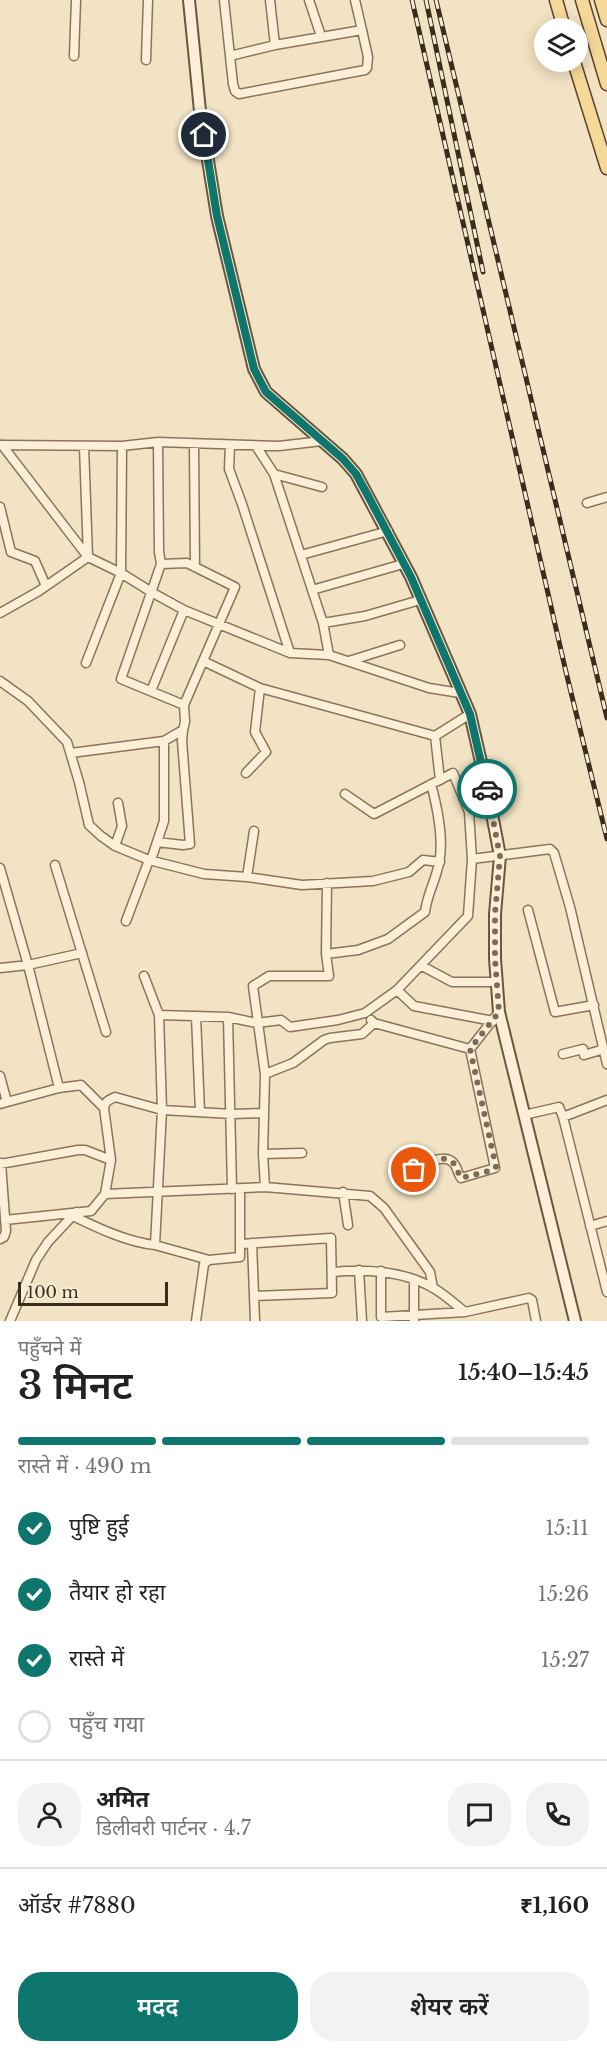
<!DOCTYPE html>
<html lang="hi">
<head>
<meta charset="utf-8">
<style>
	body { margin:0; font-family:"Libre Baskerville","Noto Sans Devanagari",serif; background:#f2f2f2; color:#222; height:100vh; display:flex; flex-direction:column; font-size:22px; white-space:nowrap }
	* { box-sizing:border-box; margin:0 }
	p { font-size:20px; color:#767676 }
	.icon { flex:none; width:33px; height:33px; fill:none; stroke:currentColor; stroke-width:2; stroke-linecap:round; stroke-linejoin:round }
	.map { position:relative; height:1321px; overflow:hidden }
	.drawer { display:flex; flex-direction:column; background:#fff; flex:1 }
	.drawer>* { flex:none }
	.fabs { position:absolute; left:534px; top:18px; display:grid; gap:12px }
	.fabs a { display:grid; place-items:center; width:54px; height:54px; border-radius:50%; background:#fff; box-shadow:0 3px 15px #0003; font-size:30px }
	.scale { position:absolute; left:18px; bottom:15px; width:150px; box-sizing:border-box; padding-left:6px; border:3px solid #3b2c1e; border-top:0; font-size:16px; line-height:21px; white-space:nowrap; color:#3b2c1e; -webkit-text-stroke:4px #f8edd3; paint-order:stroke }
	.pin { position:absolute; display:grid; place-items:center; width:51px; height:51px; color:#fff; margin:-26px; border:3px solid #fff; border-radius:50%; box-shadow:0 2px 6px #0007 }
	.courier { position:absolute; display:grid; place-items:center; width:60px; height:60px; margin:-30px; border:4px solid #0f766e; border-radius:50%; background:#fff; color:#222; box-shadow:0 2px 8px #0007 }
	.headline em { font-style:normal; font-weight:600 }
	.headline div { display:flex; flex-direction:column-reverse }
	.headline { display:flex; align-items:center; justify-content:space-between; height:102px; padding:0 18px }
	h1 { font-size:39px; font-weight:600; line-height:45px }
	.bar { display:grid; grid-template-columns:repeat(4,1fr); gap:9px 6px; align-content:center; height:72px; padding:0 18px }
	.bar i { height:8px; border-radius:4px; background:#e0e0e0 }
	.bar .current { background:#0f766e }
	.bar p { grid-column:span 4 }
	.line { display:flex; align-items:center; gap:15px; padding:0 18px; border-top:2px solid #e0e0e0 }
	.line div { flex:1 }
	.round { display:grid; place-items:center; flex:none; width:63px; height:63px; border-radius:24px; background:#f2f2f2 }
	ol { padding:0 18px; list-style:none }
	li { display:flex; align-items:center; gap:18px; height:66px }
	li p { margin-inline-start:auto }
	li .icon { padding:6px; border-radius:50%; background:#0f766e; color:#fff; stroke-width:4 }
	li:last-child { color:#767676 }
	li i { width:33px; height:33px; border:3px solid #e0e0e0; border-radius:50% }
	.cta { display:flex; gap:12px; margin-top:auto; padding:12px 18px }
	.cta a { flex:1; height:69px; border-radius:24px; background:#0f766e; color:#fff; font-size:24px; font-weight:600; line-height:69px; text-align:center }
	.cta a+a { background:#f2f2f2; color:#222 }
	.map>svg:first-child { display:block }
</style>
</head>
<body>
<div class="map">
<svg width="607" height="1321" viewBox="0 0 607 1321">
	<rect width="100%" height="100%" fill="#f1e3c3"/>
	<g fill="none" stroke-linecap="round" stroke-linejoin="round">
		<defs>
			<path id="street" d="M 224,0 L 233,84 L 235,91 L 239,94 L 365,70 L 367,68 L 368,57 L 362,30
				M 270,0 L 275,45 L 362,30 L 355,0
				M 309,0 L 321,36
				M 74,56 L 76,0
				M 230,56 L 275,45
				M 146,60 L 148,0
				M 158,442 L 159,552 L 161,564 L 121,679 L 184,705
				M 0,445 L 122,446 L 158,442 L 279,446 L 322,441
				M 2,445 L 88,557 L 121,573 L 153,593 L 184,610 L 290,653 L 329,655 L 429,688 L 460,693
				M 194,445 L 195,567
				M 230,445 L 229,469 L 242,504 L 290,653
				M 256,446 L 274,474 L 322,487
				M 274,474 L 323,623 L 329,655
				M 587,503 L 607,497
				M 0,507 L 11,552 L 35,561 L 46,586
				M 301,555 L 388,531
				M 312,590 L 403,564
				M 0,613 L 39,591 L 88,557 L 84,446
				M 323,623 L 365,616 L 420,600
				M 203,661 L 260,688 L 435,736 L 470,714
				M 349,661 L 400,645
				M 86,663 L 121,573 L 122,446
				M 0,681 L 28,701 L 67,742 L 79,782 L 89,825 L 101,836 L 115,846 L 149,860 L 204,874 L 247,877 L 302,885 L 373,881 L 409,872 L 423,860 L 440,862
				M 151,691 L 184,610
				M 435,736 L 440,780
				M 164,741 L 164,821 L 157,842 L 183,845 L 190,844 L 182,741 L 183,730
				M 71,753 L 164,741 L 183,730 L 185,722 L 184,705 L 235,587 L 187,563 L 161,564
				M 246,773 L 266,752 L 255,732 L 260,688
				M 115,846 L 122,826 L 118,803
				M 472,859 L 550,849 L 554,853 L 570,907 L 607,1064
				M 151,860 L 157,842
				M 55,865 L 106,1032
				M 0,868 L 28,965 L 0,968
				M 247,877 L 254,831
				M 528,910 L 555,1012 L 594,1005
				M 126,921 L 149,860
				M 82,953 L 28,965 L 59,1088 L 81,1085 L 104,1108
				M 326,954 L 358,950 L 388,939 L 425,912 C 427,894 436,880 439,863 C 444,841 437,806 431,784
				M 422,966 L 452,982 L 497,982
				M 397,990 L 414,1006 L 493,1021
				M 159,1015 L 228,1017 L 257,1023 L 281,1020 L 290,1027 L 338,1020 L 365,1013 L 397,990 L 468,916 L 472,859 L 469,812 L 453,773 L 374,814 L 345,794
				M 196,1016 L 200,1112
				M 228,1017 L 232,1189
				M 371,1020 L 374,1023 L 470,1049
				M 563,1054 L 583,1049 L 584,1055 L 604,1049
				M 265,1074 L 293,1063 L 324,1040 L 330,1038 L 362,1034 L 374,1023
				M 0,1076 L 7,1102
				M 0,1104 L 59,1088
				M 524,1115 L 559,1107 L 563,1117 L 607,1100
				M 563,1117 L 607,1292
				M 263,1154 L 302,1153
				M 0,1164 L 78,1150 L 85,1150 L 111,1160
				M 398,1178 C 411,1173 444,1147 455,1165 C 458,1170 458,1174 461,1178 L 495,1168 L 470,1049 L 499,1012
				M 265,1187 L 263,1154 L 265,1074 L 253,986 L 269,976 L 329,976 L 326,954 L 327,883
				M 343,1192 L 348,1225
				M 105,1194 L 111,1160 L 104,1108 C 105,1101 109,1100 115,1097 L 162,1110 L 232,1114 L 264,1113
				M 73,1216 C 98,1228 127,1242 155,1245 L 162,1110 L 159,1015 L 144,976
				M 5,1220 L 91,1211 L 105,1194 L 265,1187 L 370,1196 L 384,1208 L 430,1272 L 433,1288
				M 590,1226 L 607,1221
				M 0,1239 L 4,1237 L 6,1231 L 1,1163
				M 252,1243 L 255,1321
				M 241,1244 L 331,1238 L 332,1293 L 254,1296
				M 155,1245 L 209,1260
				M 359,1270 L 362,1321
				M 381,1271 L 381,1317 L 465,1312 L 529,1298 L 532,1300 L 536,1321
				M 333,1272 C 366,1269 405,1271 435,1289 C 445,1295 455,1304 465,1312
				M 414,1281 L 414,1321
				M 10,1321 L 36,1260 L 48,1242 L 76,1212
				M 196,1321 L 204,1264 L 209,1260 L 240,1257 L 240,1189"/>
			<path id="secondary" d="M 189,0 L 200,111 L 217,216 L 254,369 L 266,392 L 343,459 L 356,474 L 411,577 L 470,714 L 487,788 L 500,856 L 495,914 L 495,959 L 499,1012 L 575,1321"/>
			<path id="primary" d="M 556,0 L 564,28
				M 582,0 L 607,84
				M 601,0 L 607,20
				M 574,62 L 607,168"/>
		</defs>
		<use href="#street" stroke="#8c7459" stroke-width="11"/>
		<use href="#secondary" stroke="#6e553c" stroke-width="14"/>
		<use href="#primary" stroke="#5a422d" stroke-width="15"/>
		<use href="#street" stroke="#fbf0d7" stroke-width="8"/>
		<use href="#secondary" stroke="#fbf0d7" stroke-width="10"/>
		<use href="#primary" stroke="#f6d999" stroke-width="12"/>
		<defs>
			<path id="rail" d="M 412,0 L 566,672 L 607,839
				M 426,0 L 483,272
				M 436,0 L 607,718"/>
		</defs>
		<use href="#rail" stroke="#3b2c1e" stroke-width="5"/>
		<use href="#rail" stroke="#f8edd3" stroke-width="3" stroke-dasharray="9" stroke-linecap="butt"/>
	</g>
	<g fill="none" stroke-linecap="round" stroke-linejoin="round">
		<path stroke="#7b6c58" stroke-width="6" stroke-dasharray="0 10.8" d="M 414,1170 C 424,1164 445,1151 455,1165 C 458,1169 458,1174 461,1178 L 493,1170 L 496,1167 L 470,1049 L 499,1012 L 495,959 L 495,914 L 500,856 L 487,789"/>
		<path stroke="#0f766e" stroke-width="8" d="M 204,135 L 217,216 L 254,369 L 266,392 L 343,459 L 356,474 L 367,494 L 411,577 L 470,714 L 487,789"/>
	</g>
</svg>
<div class="fabs">
<a><svg class="icon" aria-label="layers" viewBox="0 0 24 24"><path d="M12 4l9 5-9 5-9-5zM3 14l9 5 9-5"/></svg></a>
</div>
<div class="scale">100 m</div>
<div class="pin" style="left:414px;top:1170px;background:#ea580c"><svg class="icon" aria-label="bag" viewBox="0 0 24 24"><path d="M5 8h14l-1 12H6zM9 8a3 3 0 0 1 6 0"/></svg></div>
<div class="pin" style="left:204px;top:135px;background:#1f2937"><svg class="icon" aria-label="home" viewBox="0 0 24 24"><path d="M3 11l9-7 9 7M6 9v11h12V9"/></svg></div>
<div class="courier" style="left:487px;top:789px"><svg class="icon" aria-label="car" viewBox="0 0 24 24"><path d="M5 17H2v-5l4-1 3-4h7l3 4 3 1v5h-3M9 17h6M6 11h13"/><circle cx="7" cy="17" r="2"/><circle cx="17" cy="17" r="2"/></svg></div>
</div>
<section class="drawer">
<div class="headline"><div><h1>3 मिनट</h1><p>पहुँचने में</p></div><em>15:40–15:45</em></div>
<div class="bar"><i class="current"></i><i class="current"></i><i class="current"></i><i></i><p>रास्ते में · 490 m</p></div>
<ol>
<li><svg class="icon" aria-label="check" viewBox="0 0 24 24"><path d="M5 12l5 5 9-10"/></svg>पुष्टि हुई<p>15:11</p></li>
<li><svg class="icon" aria-label="check" viewBox="0 0 24 24"><path d="M5 12l5 5 9-10"/></svg>तैयार हो रहा<p>15:26</p></li>
<li><svg class="icon" aria-label="check" viewBox="0 0 24 24"><path d="M5 12l5 5 9-10"/></svg>रास्ते में<p>15:27</p></li>
<li><i></i>पहुँच गया</li>
</ol>
<div class="line" style="height:108px"><a class="round"><svg class="icon" aria-label="person" viewBox="0 0 24 24"><circle cx="12" cy="8" r="4"/><path d="M4 21q1-7 8-7t8 7"/></svg></a><div><b>अमित</b><p>डिलीवरी पार्टनर · 4.7</p></div><a class="round"><svg class="icon" aria-label="chat" viewBox="0 0 24 24"><path d="M4 5h16v11H9l-5 4z"/></svg></a><a class="round"><svg class="icon" aria-label="phone" viewBox="0 0 24 24"><path d="M5 4h4l2 5-3 2q2 4 5 5l2-3 5 2v4C11 20 4 13 5 4z"/></svg></a></div>
<div class="line" style="height:78px"><div>ऑर्डर #7880</div><b>₹1,160</b></div>
<div class="cta"><a>मदद</a><a>शेयर करें</a></div>
</section>
</body>
</html>
